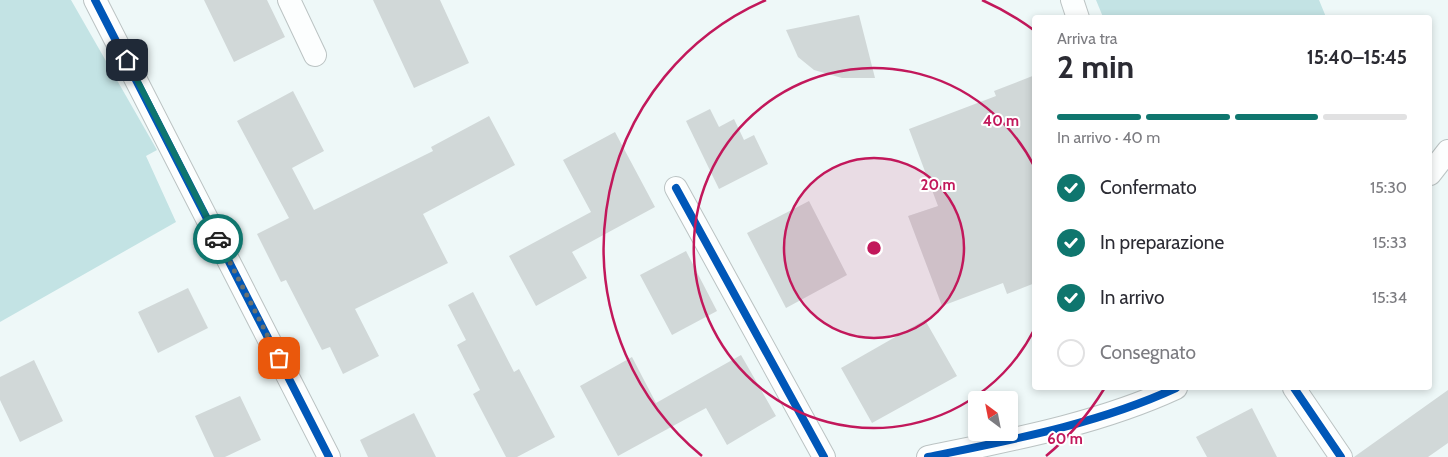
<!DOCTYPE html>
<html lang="it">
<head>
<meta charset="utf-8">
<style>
	body { margin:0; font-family:Cabin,sans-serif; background:#f2f2f3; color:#2b2b33; height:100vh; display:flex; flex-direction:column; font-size:19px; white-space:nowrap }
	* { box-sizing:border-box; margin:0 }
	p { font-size:16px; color:#7c7c81 }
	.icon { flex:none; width:28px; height:28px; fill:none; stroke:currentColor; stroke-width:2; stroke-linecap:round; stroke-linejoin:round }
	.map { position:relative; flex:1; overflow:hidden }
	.sheet { position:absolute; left:1032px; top:15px; width:400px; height:375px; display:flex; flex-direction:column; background:#fff; border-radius:5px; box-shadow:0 2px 8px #0003 }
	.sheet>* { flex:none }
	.needle { width:32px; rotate:328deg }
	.tools { position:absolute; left:968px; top:391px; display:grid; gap:10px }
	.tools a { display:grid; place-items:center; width:50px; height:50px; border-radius:5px; background:#fff; box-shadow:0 2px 8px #0003; font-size:25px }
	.pin { position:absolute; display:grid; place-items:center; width:42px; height:42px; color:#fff; margin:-21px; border-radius:10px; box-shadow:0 2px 8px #0006 }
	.courier { position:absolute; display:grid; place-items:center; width:50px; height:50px; margin:-25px; border:4px solid #0f766e; border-radius:50%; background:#fff; color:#222; box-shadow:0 1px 6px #0007 }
	.head em { font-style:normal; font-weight:700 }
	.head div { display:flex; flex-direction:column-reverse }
	.head { display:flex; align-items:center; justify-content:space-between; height:85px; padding:0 25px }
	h1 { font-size:32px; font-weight:700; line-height:38px }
	.bar { display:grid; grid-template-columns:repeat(4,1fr); gap:8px 5px; align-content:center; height:60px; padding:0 25px }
	.bar i { height:6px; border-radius:4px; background:#e1e1e2 }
	.bar .selected { background:#0f766e }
	.bar p { grid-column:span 4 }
	ol { padding:0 25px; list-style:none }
	li { display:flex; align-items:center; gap:15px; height:55px }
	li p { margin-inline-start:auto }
	li .icon { padding:5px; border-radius:50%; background:#0f766e; color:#fff; stroke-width:4 }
	li:last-child { color:#7c7c81 }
	li i { width:28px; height:28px; border:2px solid #e1e1e2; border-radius:50% }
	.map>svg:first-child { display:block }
</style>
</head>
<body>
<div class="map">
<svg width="1448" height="457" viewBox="0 0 1448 457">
	<rect width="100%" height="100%" fill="#eef8f8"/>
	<path fill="#c3e3e4" d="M 0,0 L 71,0 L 157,150 L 146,156 L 176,222 L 0,322 Z
		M 1096,0 L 1319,0 L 1326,17 L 1103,17 Z"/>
	<path fill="#d1d8d8" d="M 204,0 L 267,0 L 285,37 L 234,62 Z
		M 373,0 L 440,0 L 469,63 L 414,88 Z
		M 859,15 L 875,78 L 842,78 L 814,70 L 798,57 L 786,30 Z
		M 1035,75 L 1035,283 L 1007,294 L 1003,283 L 942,306 L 908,216 L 938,206 L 909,129 L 996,96 L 994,91 Z
		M 293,91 L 324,151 L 292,168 L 314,210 L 433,151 L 431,147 L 489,116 L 515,165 L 423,214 L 448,263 L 355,309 L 379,356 L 343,374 L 330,347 L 322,350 L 286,280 L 281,282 L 257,234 L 289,218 L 237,121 Z
		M 710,109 L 719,127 L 734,119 L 744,140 L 754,135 L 768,164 L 719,189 L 686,121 Z
		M 615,132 L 655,207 L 572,252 L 587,278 L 536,306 L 509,256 L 591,212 L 563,160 Z
		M 809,201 L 847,275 L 786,308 L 747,233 Z
		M 686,251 L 717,311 L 672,335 L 640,275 Z
		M 188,288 L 208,328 L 158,353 L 138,312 Z
		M 473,292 L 514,372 L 519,369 L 555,437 L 517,457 L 506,457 L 473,394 L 480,390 L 457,345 L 466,340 L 448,305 Z
		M 925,320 L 957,376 L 872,423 L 841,368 Z
		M 741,355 L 776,416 L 727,445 L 706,408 L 618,456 L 580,386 L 632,357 L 656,403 Z
		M 34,360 L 63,421 L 20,442 L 0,400 L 0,377 Z
		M 1448,390 L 1448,443 L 1428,457 L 1354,457 Z
		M 240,396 L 261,440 L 225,457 L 214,457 L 195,416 Z
		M 1252,408 L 1277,457 L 1207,457 L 1196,437 Z
		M 414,413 L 436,457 L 368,457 L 360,440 Z"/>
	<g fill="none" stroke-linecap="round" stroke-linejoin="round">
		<defs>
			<path id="minor" d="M 95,0 L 329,457
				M 289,0 L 315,55
				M 1072,0 L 1078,18
				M 1430,174 L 1448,151
				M 676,188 L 824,457
				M 1294,388 L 1341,457
				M 928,457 C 1011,440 1098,424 1176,388"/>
		</defs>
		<use href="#minor" stroke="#bbc3c3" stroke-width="24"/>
		<use href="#minor" stroke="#fcfefe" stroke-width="22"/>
		<defs>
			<path id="cycleway" d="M 95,0 L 329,457
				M 676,188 L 824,457
				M 1294,388 L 1341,457
				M 928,457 C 1011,440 1098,424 1176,388"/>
		</defs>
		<use href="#cycleway" stroke="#fff" stroke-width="11"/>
		<use href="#cycleway" stroke="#0057b8" stroke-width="8"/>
	</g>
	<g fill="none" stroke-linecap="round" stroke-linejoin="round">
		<path stroke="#697171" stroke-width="5" stroke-dasharray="0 9" d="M 218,239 L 279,358"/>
		<path stroke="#0f766e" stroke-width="6" d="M 127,60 L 218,239"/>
	</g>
	<circle cx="874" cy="248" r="90" fill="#c2185b" fill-opacity=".12"/>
	<g fill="none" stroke="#c2185b" stroke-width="2.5">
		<circle cx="874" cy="248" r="90"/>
		<path d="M1034 330A180 180 0 1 1 1034 166"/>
		<path d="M1104 389A270 270 0 0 1 1046 456M702 456A270 270 0 0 1 766 0M982 0A270 270 0 0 1 1035 31"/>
	</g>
	<circle cx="874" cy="248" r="8" fill="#c2185b" stroke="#fff" stroke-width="2.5"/>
	<g font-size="15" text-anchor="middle" font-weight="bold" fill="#c2185b" stroke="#fff" stroke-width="4" stroke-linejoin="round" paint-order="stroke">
		<text x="1001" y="126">40 m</text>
		<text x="938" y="190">20 m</text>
		<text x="1065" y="444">60 m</text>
	</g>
</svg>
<div class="tools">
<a><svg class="needle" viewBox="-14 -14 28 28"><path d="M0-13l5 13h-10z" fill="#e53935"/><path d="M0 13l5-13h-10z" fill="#7c7c81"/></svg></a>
</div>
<div class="pin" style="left:279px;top:358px;background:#ea580c"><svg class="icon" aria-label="bag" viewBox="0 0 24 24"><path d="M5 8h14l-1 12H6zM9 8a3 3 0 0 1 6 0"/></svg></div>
<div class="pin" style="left:127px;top:60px;background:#1f2937"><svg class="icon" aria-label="home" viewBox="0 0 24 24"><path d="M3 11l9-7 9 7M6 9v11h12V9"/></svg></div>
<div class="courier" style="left:218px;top:239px"><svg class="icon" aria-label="car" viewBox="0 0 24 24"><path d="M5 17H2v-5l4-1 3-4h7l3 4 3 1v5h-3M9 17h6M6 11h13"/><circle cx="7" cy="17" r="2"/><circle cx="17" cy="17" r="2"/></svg></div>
<section class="sheet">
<div class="head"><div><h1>2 min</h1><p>Arriva tra</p></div><em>15:40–15:45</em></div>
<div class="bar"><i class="selected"></i><i class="selected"></i><i class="selected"></i><i></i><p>In arrivo · 40 m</p></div>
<ol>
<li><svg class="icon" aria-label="check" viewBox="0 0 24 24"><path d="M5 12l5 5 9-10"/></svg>Confermato<p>15:30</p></li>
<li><svg class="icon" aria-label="check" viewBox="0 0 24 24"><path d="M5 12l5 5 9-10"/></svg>In preparazione<p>15:33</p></li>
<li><svg class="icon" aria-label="check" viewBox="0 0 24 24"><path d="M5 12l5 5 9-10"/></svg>In arrivo<p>15:34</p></li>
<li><i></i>Consegnato</li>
</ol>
</section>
</div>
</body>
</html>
